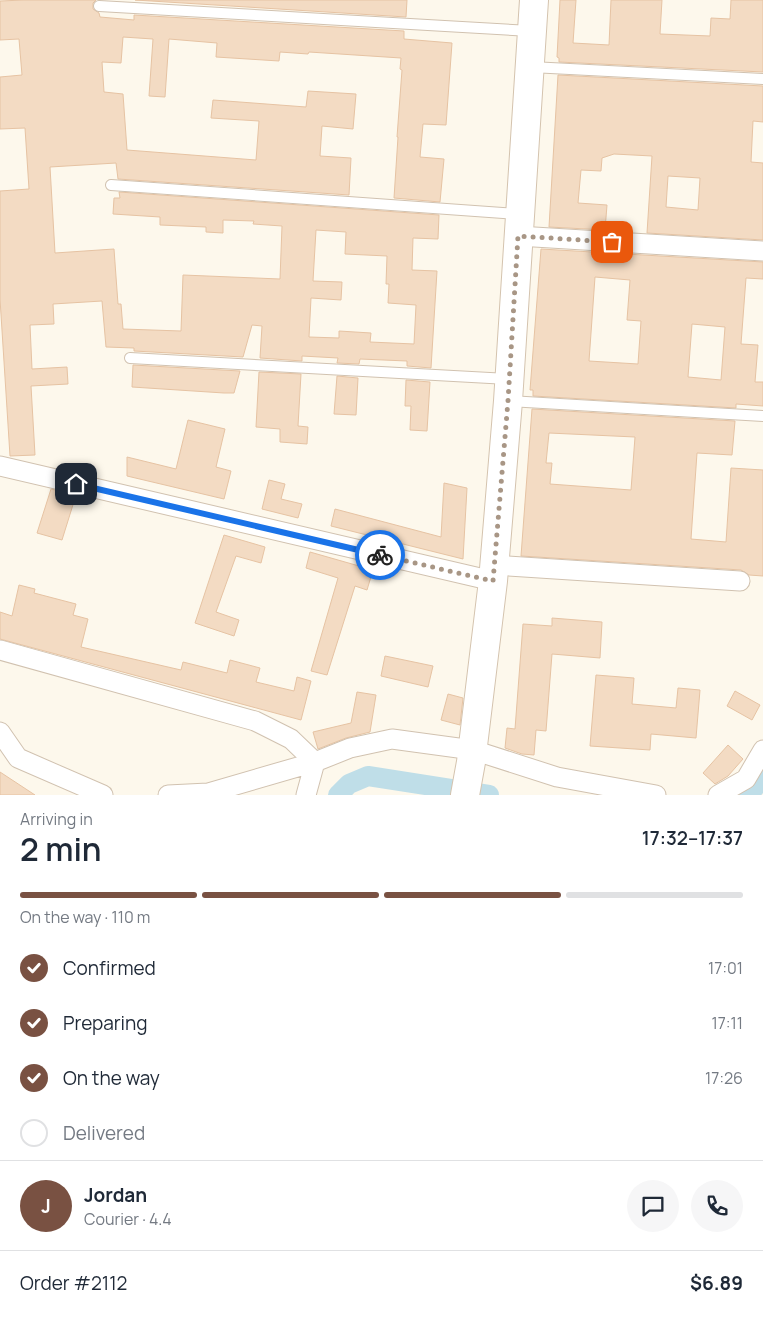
<!DOCTYPE html>
<html lang="en">
<head>
<meta charset="utf-8">
<style>
	body { margin:0; font-family:Manrope,sans-serif; background:#f6f6f7; color:#1f2937; height:100vh; display:flex; flex-direction:column; font-size:19px; white-space:nowrap }
	* { box-sizing:border-box; margin:0 }
	p { font-size:16px; color:#747a83 }
	.icon { flex:none; width:28px; height:28px; fill:none; stroke:currentColor; stroke-width:2; stroke-linecap:round; stroke-linejoin:round }
	.map { position:relative; height:795px; overflow:hidden }
	.side { display:flex; flex-direction:column; background:#fff; flex:1 }
	.side>* { flex:none }
	.pin { position:absolute; display:grid; place-items:center; width:42px; height:42px; color:#fff; margin:-21px; border-radius:10px; box-shadow:0 2px 8px #0006 }
	.courier { position:absolute; display:grid; place-items:center; width:50px; height:50px; margin:-25px; border:4px solid #1a73e8; border-radius:50%; background:#fff; color:#222; box-shadow:0 1px 6px #0007 }
	.headline em { font-style:normal; font-weight:600 }
	.headline div { display:flex; flex-direction:column-reverse }
	.headline { display:flex; align-items:center; justify-content:space-between; height:85px; padding:0 20px }
	h1 { font-size:32px; font-weight:600; line-height:38px }
	.bar { display:grid; grid-template-columns:repeat(4,1fr); gap:8px 5px; align-content:center; height:60px; padding:0 20px }
	.bar i { height:6px; border-radius:4px; background:#e0e1e3 }
	.bar .active { background:#795142 }
	.bar p { grid-column:span 4 }
	.line { display:flex; align-items:center; gap:12px; padding:0 20px; border-top:1px solid #e0e1e3 }
	.line div { flex:1 }
	.round { display:grid; place-items:center; flex:none; width:52px; height:52px; border-radius:26px; background:#f6f6f7 }
	ol { padding:0 20px; list-style:none }
	li { display:flex; align-items:center; gap:15px; height:55px }
	li p { margin-inline-start:auto }
	li .icon { padding:5px; border-radius:50%; background:#795142; color:#fff; stroke-width:4 }
	li:last-child { color:#747a83 }
	li i { width:28px; height:28px; border:2px solid #e0e1e3; border-radius:50% }
	.map>svg:first-child { display:block }
</style>
</head>
<body>
<div class="map">
<svg width="763" height="795" viewBox="0 0 763 795">
	<rect width="100%" height="100%" fill="#fdf8ec"/>
	<g fill="none" stroke-linecap="round" stroke-linejoin="round">
		<path stroke="#bfdee8" stroke-width="20" d="M 338,795 L 349,784 L 368,776 L 489,795
			M 748,795 L 763,778"/>
	</g>
	<path fill="#f3dbc3" stroke="#e6c3a3" fill-rule="evenodd" d="M 24,0 L 96,0 L 93,3 L 93,9 L 99,13 L 100,17 L 134,20 L 134,15 L 404,31 L 404,39 L 452,43 L 446,125 L 423,124 L 420,157 L 444,159 L 440,202 L 394,198 L 398,137 L 397,137 L 402,70 L 400,69 L 401,58 L 309,52 L 308,54 L 280,52 L 279,61 L 216,57 L 217,43 L 169,39 L 165,97 L 149,96 L 153,39 L 123,37 L 121,63 L 102,62 L 104,92 L 123,94 L 127,150 L 256,160 L 259,121 L 211,118 L 213,100 L 306,107 L 308,91 L 356,94 L 353,129 L 322,126 L 320,156 L 351,158 L 349,195 L 118,179 L 116,163 L 50,167 L 55,253 L 114,249 L 118,304 L 121,304 L 123,329 L 181,331 L 183,275 L 280,279 L 282,226 L 253,224 L 254,221 L 223,220 L 223,233 L 206,232 L 206,227 L 160,225 L 160,217 L 113,214 L 114,198 L 120,198 L 119,192 L 439,215 L 438,239 L 413,238 L 412,270 L 437,271 L 431,368 L 407,366 L 407,361 L 360,359 L 359,364 L 337,363 L 338,358 L 302,356 L 302,361 L 260,358 L 262,326 L 252,325 L 243,357 L 134,351 L 134,348 L 106,347 L 102,301 L 53,304 L 54,324 L 30,325 L 32,369 L 67,367 L 68,384 L 31,386 L 35,455 L 10,456 L 0,299 L 0,191 L 29,189 L 25,128 L 0,129 L 0,77 L 22,75 L 19,39 L 0,40 L 0,1 ZM 316,230 L 346,232 L 345,254 L 387,256 L 386,284 L 389,284 L 388,303 L 416,305 L 414,344 L 370,342 L 371,333 L 339,331 L 339,338 L 309,337 L 311,298 L 341,300 L 342,282 L 313,281 Z
		M 135,0 L 407,0 L 406,17 Z
		M 560,0 L 576,0 L 573,43 L 609,45 L 611,0 L 662,0 L 660,34 L 710,36 L 711,18 L 730,19 L 731,0 L 763,0 L 763,72 L 559,62 L 559,58 L 557,57 Z
		M 558,75 L 763,86 L 763,122 L 753,121 L 751,162 L 763,163 L 763,240 L 647,233 L 652,156 L 614,154 L 602,158 L 601,171 L 581,170 L 578,203 L 607,205 L 605,230 L 549,227 ZM 668,176 L 700,178 L 698,210 L 666,207 Z
		M 541,249 L 763,262 L 763,279 L 746,278 L 741,344 L 758,345 L 755,382 L 763,382 L 763,406 L 736,404 L 736,408 L 533,396 L 533,390 L 530,390 ZM 595,277 L 630,280 L 627,320 L 641,321 L 638,364 L 589,361 ZM 692,324 L 725,327 L 721,380 L 688,377 Z
		M 133,365 L 240,371 L 234,393 L 224,393 L 132,387 Z
		M 259,372 L 301,374 L 298,426 L 308,427 L 307,444 L 280,442 L 280,429 L 256,427 Z
		M 337,376 L 358,378 L 356,415 L 334,414 Z
		M 406,380 L 430,382 L 427,431 L 410,430 L 411,406 L 405,406 Z
		M 532,409 L 735,421 L 732,455 L 697,453 L 691,539 L 726,542 L 731,468 L 763,470 L 763,576 L 749,575 L 741,570 L 521,556 ZM 549,433 L 635,437 L 631,490 L 550,484 L 552,463 L 546,463 Z
		M 188,420 L 225,429 L 216,467 L 231,471 L 224,499 L 127,476 L 127,457 L 176,469 Z
		M 269,480 L 285,484 L 281,499 L 302,504 L 298,518 L 262,509 Z
		M 444,483 L 467,488 L 463,559 L 331,526 L 335,509 L 441,537 Z
		M 51,489 L 76,495 L 62,540 L 37,533 Z
		M 224,535 L 265,547 L 261,563 L 236,556 L 216,612 L 239,620 L 234,636 L 195,623 Z
		M 310,552 L 373,570 L 367,590 L 355,586 L 327,675 L 311,671 L 338,578 L 306,568 Z
		M 19,585 L 35,589 L 34,593 L 76,604 L 73,615 L 88,619 L 81,647 L 181,670 L 183,662 L 227,673 L 230,660 L 260,668 L 256,682 L 294,691 L 297,677 L 311,681 L 301,720 L 0,639 L 0,612 L 12,616 Z
		M 552,618 L 602,622 L 600,658 L 552,654 L 546,731 L 536,730 L 534,755 L 522,754 L 505,748 L 507,728 L 515,729 L 523,624 L 552,626 Z
		M 385,656 L 433,666 L 428,687 L 381,676 Z
		M 596,675 L 634,678 L 632,704 L 676,708 L 678,688 L 700,690 L 696,738 L 651,734 L 650,750 L 590,746 Z
		M 735,691 L 760,705 L 752,720 L 727,706 Z
		M 357,692 L 376,695 L 370,732 L 346,738 L 318,749 L 313,732 L 351,723 Z
		M 448,694 L 463,698 L 460,725 L 441,720 Z
		M 728,745 L 743,759 L 728,776 L 715,784 L 703,773 Z
		M 0,772 L 35,795 L 0,795 Z"/>
	<g fill="none" stroke-linecap="round" stroke-linejoin="round">
		<defs>
			<path id="lane" d="M 99,6 L 531,31
				M 531,67 L 763,79
				M 111,185 L 518,214
				M 130,358 L 508,379
				M 509,401 L 763,416"/>
			<path id="street" d="M 518,236 L 763,251
				M 0,466 L 493,581
				M 494,565 L 740,581
				M 0,650 L 255,721 L 291,739 L 315,762 L 306,795
				M 0,732 L 18,758 L 103,795
				M 168,795 L 208,793 L 315,762 L 350,748 L 392,739 L 473,750 L 557,777 L 656,795
				M 718,795 L 746,779 L 763,750"/>
			<path id="secondary" d="M 465,795 L 471,762 L 493,581 L 508,401 L 534,0"/>
		</defs>
		<use href="#lane" stroke="#d1c2b0" stroke-width="12"/>
		<use href="#street" stroke="#d1c2b0" stroke-width="21"/>
		<use href="#secondary" stroke="#d4c3ae" stroke-width="30"/>
		<use href="#lane" stroke="#fff" stroke-width="10"/>
		<use href="#street" stroke="#fff" stroke-width="19"/>
		<use href="#secondary" stroke="#fff" stroke-width="28"/>
	</g>
	<g fill="none" stroke-linecap="round" stroke-linejoin="round">
		<path stroke="#a89685" stroke-width="5" stroke-dasharray="0 9" d="M 380,555 L 493,581 L 508,401 L 518,236 L 612,242"/>
		<path stroke="#1a73e8" stroke-width="6" d="M 76,484 L 380,555"/>
	</g>
</svg>
<div class="pin" style="left:612px;top:242px;background:#ea580c"><svg class="icon" aria-label="bag" viewBox="0 0 24 24"><path d="M5 8h14l-1 12H6zM9 8a3 3 0 0 1 6 0"/></svg></div>
<div class="pin" style="left:76px;top:484px;background:#1f2937"><svg class="icon" aria-label="home" viewBox="0 0 24 24"><path d="M3 11l9-7 9 7M6 9v11h12V9"/></svg></div>
<div class="courier" style="left:380px;top:555px"><svg class="icon" aria-label="bike" viewBox="0 0 24 24"><circle cx="6" cy="16" r="4"/><circle cx="18" cy="16" r="4"/><path d="M6 16l4-8h5l3 8M10 8l3 8H6M13 5h3"/></svg></div>
</div>
<section class="side">
<div class="headline"><div><h1>2 min</h1><p>Arriving in</p></div><em>17:32–17:37</em></div>
<div class="bar"><i class="active"></i><i class="active"></i><i class="active"></i><i></i><p>On the way · 110 m</p></div>
<ol>
<li><svg class="icon" aria-label="check" viewBox="0 0 24 24"><path d="M5 12l5 5 9-10"/></svg>Confirmed<p>17:01</p></li>
<li><svg class="icon" aria-label="check" viewBox="0 0 24 24"><path d="M5 12l5 5 9-10"/></svg>Preparing<p>17:11</p></li>
<li><svg class="icon" aria-label="check" viewBox="0 0 24 24"><path d="M5 12l5 5 9-10"/></svg>On the way<p>17:26</p></li>
<li><i></i>Delivered</li>
</ol>
<div class="line" style="height:90px"><b class="round" style="background:#795142;color:#fff">J</b><div><b>Jordan</b><p>Courier · 4.4</p></div><a class="round"><svg class="icon" aria-label="chat" viewBox="0 0 24 24"><path d="M4 5h16v11H9l-5 4z"/></svg></a><a class="round"><svg class="icon" aria-label="phone" viewBox="0 0 24 24"><path d="M5 4h4l2 5-3 2q2 4 5 5l2-3 5 2v4C11 20 4 13 5 4z"/></svg></a></div>
<div class="line" style="height:65px"><div>Order #2112</div><b>$6.89</b></div>
</section>
</body>
</html>
